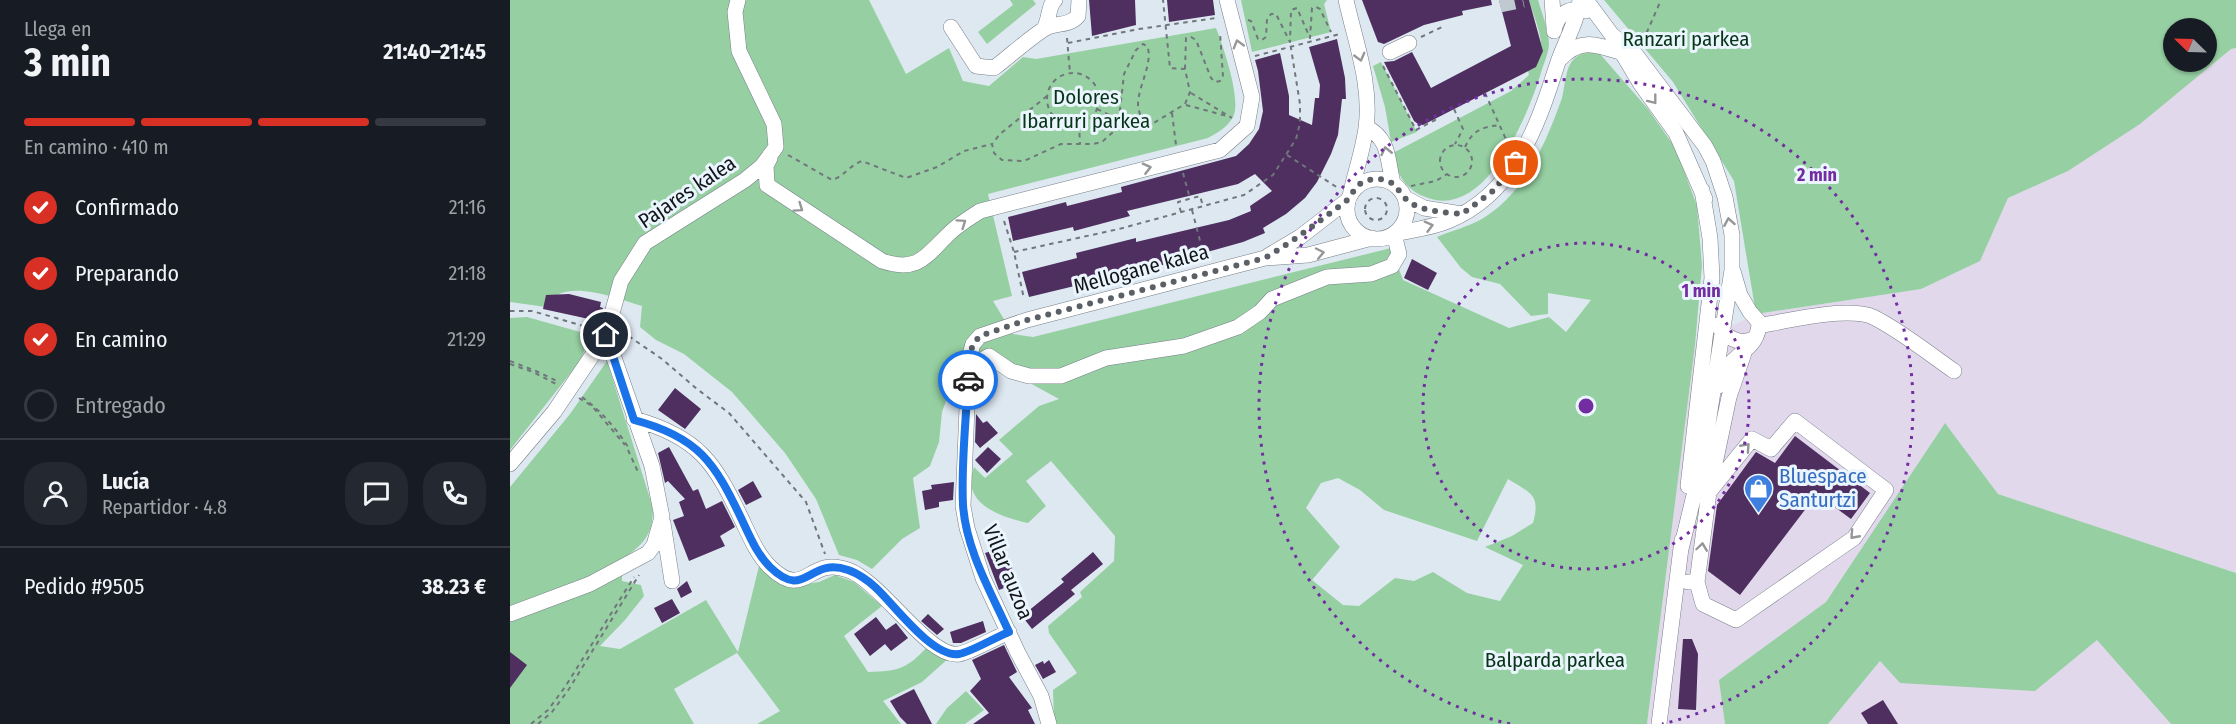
<!DOCTYPE html>
<html lang="es">
<head>
<meta charset="utf-8">
<style>
	body { margin:0; font-family:"Fira Sans Condensed",sans-serif; background:#242831; color:#f1f3f6; height:100vh; display:flex; flex-direction:column; font-size:22px; white-space:nowrap }
	* { box-sizing:border-box; margin:0 }
	p { font-size:20px; color:#9ea1a6 }
	.icon { flex:none; width:33px; height:33px; fill:none; stroke:currentColor; stroke-width:2; stroke-linecap:round; stroke-linejoin:round }
	.map { position:relative; flex:1; overflow:hidden }
	.drawer { display:flex; flex-direction:column; background:#171b24; width:510px }
	.drawer>* { flex:none }
	.needle { width:39px; rotate:293deg }
	.fabs { position:absolute; left:1653px; top:18px; display:grid; gap:12px }
	.fabs a { display:grid; place-items:center; width:54px; height:54px; border-radius:50%; background:#171b24; box-shadow:0 2px 4px #0004; font-size:30px }
	.pin { position:absolute; display:grid; place-items:center; width:51px; height:51px; color:#fff; margin:-26px; border:3px solid #fff; border-radius:50%; box-shadow:0 2px 6px #0007 }
	.courier { position:absolute; display:grid; place-items:center; width:60px; height:60px; margin:-30px; border:4px solid #1a73e8; border-radius:50%; background:#fff; color:#222; box-shadow:0 2px 8px #0007 }
	.summary em { font-style:normal; font-weight:700 }
	.summary div { display:flex; flex-direction:column-reverse }
	.summary { display:flex; align-items:center; justify-content:space-between; height:102px; padding:0 24px }
	h1 { font-size:39px; font-weight:700; line-height:45px }
	.bar { display:grid; grid-template-columns:repeat(4,1fr); gap:9px 6px; align-content:center; height:72px; padding:0 24px }
	.bar i { height:8px; border-radius:4px; background:#363941 }
	.bar .active { background:#d93025 }
	.bar p { grid-column:span 4 }
	.line { display:flex; align-items:center; gap:15px; padding:0 24px; border-top:2px solid #363941 }
	.line div { flex:1 }
	.round { display:grid; place-items:center; flex:none; width:63px; height:63px; border-radius:24px; background:#242831 }
	ol { padding:0 24px; list-style:none }
	li { display:flex; align-items:center; gap:18px; height:66px }
	li p { margin-inline-start:auto }
	li .icon { padding:6px; border-radius:50%; background:#d93025; color:#fff; stroke-width:4 }
	li:last-child { color:#9ea1a6 }
	li i { width:33px; height:33px; border:3px solid #363941; border-radius:50% }
	main { display:flex; flex:1; min-height:0 }
	.map>svg:first-child { display:block }
</style>
</head>
<body>
<main>
<section class="drawer">
<div class="summary"><div><h1>3 min</h1><p>Llega en</p></div><em>21:40–21:45</em></div>
<div class="bar"><i class="active"></i><i class="active"></i><i class="active"></i><i></i><p>En camino · 410 m</p></div>
<ol>
<li><svg class="icon" aria-label="check" viewBox="0 0 24 24"><path d="M5 12l5 5 9-10"/></svg>Confirmado<p>21:16</p></li>
<li><svg class="icon" aria-label="check" viewBox="0 0 24 24"><path d="M5 12l5 5 9-10"/></svg>Preparando<p>21:18</p></li>
<li><svg class="icon" aria-label="check" viewBox="0 0 24 24"><path d="M5 12l5 5 9-10"/></svg>En camino<p>21:29</p></li>
<li><i></i>Entregado</li>
</ol>
<div class="line" style="height:108px"><a class="round"><svg class="icon" aria-label="person" viewBox="0 0 24 24"><circle cx="12" cy="8" r="4"/><path d="M4 21q1-7 8-7t8 7"/></svg></a><div><b>Lucía</b><p>Repartidor · 4.8</p></div><a class="round"><svg class="icon" aria-label="chat" viewBox="0 0 24 24"><path d="M4 5h16v11H9l-5 4z"/></svg></a><a class="round"><svg class="icon" aria-label="phone" viewBox="0 0 24 24"><path d="M5 4h4l2 5-3 2q2 4 5 5l2-3 5 2v4C11 20 4 13 5 4z"/></svg></a></div>
<div class="line" style="height:78px"><div>Pedido #9505</div><b>38.23 €</b></div>
</section>
<div class="map">
<svg width="1726" height="724" viewBox="0 0 1726 724">
	<rect width="100%" height="100%" fill="#dee8f1"/>
	<path fill="#e2d8ec" d="M 1726,48 L 1726,573 L 1488,494 L 1435,423 L 1316,602 L 1210,680 L 1215,724 L 1137,724 L 1185,345 L 1246,314 L 1411,289 L 1469,261 L 1498,198 L 1558,171 L 1721,49 Z
		M 1587,639 L 1661,724 L 1318,724 L 1370,661 L 1525,691 Z"/>
	<path fill="#96d0a2" fill-rule="evenodd" d="M 0,0 L 359,0 L 396,74 L 439,48 L 453,81 L 479,86 L 513,57 L 526,59 L 706,28 C 713,46 732,100 723,117 C 718,127 707,133 698,138 L 478,194 L 502,296 L 483,301 L 503,334 L 523,337 L 881,248 L 893,280 L 999,328 L 1039,317 L 1056,332 L 1081,300 L 1038,293 L 1038,314 L 1021,316 L 990,284 L 962,277 L 951,268 L 927,237 C 941,231 957,227 970,220 C 1014,195 1036,143 1052,98 C 1055,87 1055,67 1064,59 C 1072,52 1080,52 1090,54 L 1138,109 L 1166,149 L 1187,206 L 1192,265 L 1185,345 L 1137,724 L 544,724 L 543,690 L 567,673 L 539,633 L 538,626 L 572,597 L 570,592 L 604,561 L 605,536 L 541,461 L 516,481 L 536,506 L 518,523 C 496,518 461,508 461,481 C 461,476 463,471 464,467 L 475,478 L 503,454 L 489,440 L 529,406 L 549,399 L 470,356 L 442,384 L 432,412 L 429,442 L 420,466 L 403,478 L 410,528 L 392,539 L 362,569 L 347,560 L 329,555 L 306,499 L 275,453 L 222,392 L 174,354 L 146,340 L 130,327 L 132,306 C 110,299 71,284 49,294 C 44,296 40,303 36,307 L 0,302 ZM 828,478 L 850,490 L 874,510 L 967,541 L 998,479 C 1020,493 1031,494 1023,523 L 1002,536 L 975,547 L 1013,565 L 990,601 L 957,593 L 923,572 L 904,581 L 885,578 L 849,606 L 833,605 L 802,580 L 830,547 L 796,508 L 811,483 Z
		M 500,0 L 523,0 L 526,4 L 477,44 L 468,32 L 503,5 Z
		M 731,0 L 817,0 L 814,4 L 821,32 L 742,52 Z
		M 1019,0 L 1028,0 C 1032,14 1039,30 1039,45 C 1038,55 1033,65 1030,76 C 1016,120 973,224 913,196 C 894,188 886,172 883,153 L 1001,91 L 1019,75 L 1018,71 C 1044,57 1025,22 1019,0 Z
		M 1094,0 L 1726,0 L 1726,48 L 1721,49 L 1630,124 L 1558,171 L 1498,198 L 1470,261 L 1411,289 L 1246,314 L 1224,181 L 1163,82 ZM 1664,28 L 1696,28 L 1696,62 L 1664,62 Z
		M 871,62 L 907,132 L 881,142 L 875,107 L 863,66 Z
		M 17,317 L 81,335 L 70,361 L 0,450 L 0,318 Z
		M 97,361 L 143,508 C 143,536 133,544 112,560 L 112,581 L 131,585 L 134,596 L 115,620 L 90,646 L 110,649 L 196,600 L 228,652 L 249,566 L 278,587 L 309,582 L 325,575 L 344,582 L 372,606 L 334,636 L 358,672 C 389,671 397,669 418,646 L 439,658 L 412,682 L 373,701 L 391,724 L 247,724 L 270,711 L 227,653 L 164,689 L 184,724 L 0,724 L 0,487 L 60,414 Z
		M 1435,423 L 1488,494 L 1726,573 L 1726,724 L 1661,724 L 1587,640 L 1525,691 L 1390,683 L 1370,661 L 1318,724 L 1215,724 L 1209,680 L 1316,602 Z
		M 456,691 L 474,710 L 455,724 L 426,724 L 437,708 Z"/>
	<path fill="#4e2f60" d="M 579,0 L 625,0 L 626,25 L 582,36 Z
		M 657,0 L 703,0 L 705,15 L 659,22 Z
		M 852,0 L 981,0 L 982,5 L 952,11 L 953,15 L 914,25 L 874,44 L 868,42 Z
		M 989,0 L 1019,0 L 1033,51 L 1026,67 L 913,125 L 908,124 L 904,121 L 874,62 L 884,61 L 902,52 L 921,88 L 1001,46 Z
		M 827,39 L 835,78 L 836,99 L 832,99 L 828,135 L 821,154 L 807,182 L 795,198 L 776,214 L 753,228 L 755,233 L 733,242 L 690,254 L 691,256 L 631,270 L 630,264 L 575,278 L 577,283 L 519,297 L 512,272 L 567,258 L 566,253 L 626,238 L 626,242 L 719,220 L 741,211 L 740,206 L 762,191 L 745,174 L 728,184 L 617,211 L 620,216 L 564,231 L 563,227 L 503,241 L 498,217 L 556,202 L 557,206 L 612,192 L 611,187 L 726,156 L 739,144 L 749,129 L 753,111 L 748,71 L 745,60 L 770,53 L 779,96 L 779,115 L 802,125 L 805,98 L 809,98 L 810,85 L 799,47 Z
		M 902,259 L 927,273 L 918,290 L 894,278 Z
		M 59,294 L 91,302 L 90,307 L 93,308 L 88,321 L 33,309 L 36,295 Z
		M 165,388 L 191,409 L 175,429 L 148,410 Z
		M 466,414 L 473,423 L 477,421 L 488,433 L 470,448 L 465,442 Z
		M 1285,436 L 1360,493 L 1341,519 L 1307,494 L 1230,595 L 1198,571 L 1207,505 L 1246,452 L 1265,463 Z
		M 159,447 L 183,491 L 188,489 L 196,509 L 212,501 L 225,527 L 210,536 L 215,546 L 179,561 L 163,520 L 174,516 L 169,502 L 175,499 L 158,481 L 155,483 L 148,453 Z
		M 478,447 L 491,459 L 477,473 L 465,460 Z
		M 243,481 L 252,497 L 236,505 L 228,490 Z
		M 444,482 L 443,500 L 429,502 L 429,507 L 415,510 L 412,491 L 422,489 L 421,485 Z
		M 495,547 L 507,583 L 489,590 L 475,553 Z
		M 583,552 L 593,564 L 561,590 L 565,594 L 522,629 L 512,616 L 554,582 L 551,579 Z
		M 177,581 L 182,592 L 171,598 L 167,589 Z
		M 162,599 L 170,613 L 152,623 L 144,608 Z
		M 418,614 L 434,629 L 427,635 L 411,621 Z
		M 366,617 L 376,630 L 386,623 L 398,638 L 381,651 L 375,644 L 360,656 L 344,634 Z
		M 473,621 L 476,632 L 451,643 L 443,643 L 440,632 Z
		M 1173,639 L 1182,639 L 1188,654 L 1186,710 L 1168,709 Z
		M 494,645 L 507,672 L 499,677 L 522,708 L 518,710 L 525,724 L 463,724 L 479,713 L 460,691 L 471,679 L 462,660 Z
		M 0,652 L 17,665 L 0,688 Z
		M 539,660 L 546,672 L 533,679 L 525,665 L 533,661 L 534,664 Z
		M 404,689 L 422,724 L 397,724 L 390,717 L 380,701 Z
		M 1373,700 L 1388,724 L 1358,724 L 1351,713 Z"/>
	<g fill="none" stroke-linecap="round" stroke-linejoin="round">
		<path stroke="#c0c8d1" stroke-width="15" stroke-dasharray="15 8" stroke-linecap="butt" d="M 990,5 L 1013,0"/>
		<defs>
			<path id="minor" d="M 836,0 C 845,41 862,85 856,128 C 853,150 845,173 840,196
				M 1042,0 L 1044,28
				M 1076,0 L 1102,35 L 1123,51 L 1195,146 L 1203,161 L 1215,197 L 1222,235 L 1222,270 L 1192,462 L 1171,549
				M 441,27 L 466,66 L 484,68 C 501,55 516,41 534,29 C 545,22 558,27 568,16 L 569,0
				M 534,29 C 540,18 538,6 545,0
				M 1044,31 C 1047,14 1059,6 1076,11
				M 1103,38 L 1130,83 L 1166,133 L 1195,199
				M 880,52 L 899,43
				M 1050,59 C 1070,38 1085,44 1110,52
				M 856,127 C 880,139 877,159 883,183
				M 260,158 L 256,166 L 257,185 L 372,261 C 411,274 417,253 443,230 C 451,223 461,217 470,211 L 710,150 L 737,126 L 742,97 L 717,0
				M837 209a30 30 0 1 1 60 0a30 30 0 1 1-60 0Z
				M 895,198 L 914,208 L 952,214
				M 758,256 L 790,237 L 838,200
				M 1207,325 C 1217,337 1229,347 1245,338
				M 1249,326 C 1276,321 1338,306 1363,317 C 1388,329 1421,355 1444,371
				M 458,385 L 472,360 L 479,356 L 501,371 L 519,376 L 551,376 L 596,358 L 674,346 L 728,327 L 750,312 L 762,299 L 817,277 L 861,274 L 882,266 L 889,254 L 884,234 C 902,230 921,228 938,221 C 1004,194 1027,128 1047,65 C 1054,43 1067,23 1070,0
				M 1207,387 C 1211,380 1214,372 1219,365 C 1232,350 1249,345 1249,322 L 1240,312 L 1230,295 L 1223,271
				M 124,419 C 189,437 205,463 232,520 C 240,537 247,554 260,567 C 296,602 298,555 338,570 C 372,582 419,659 449,654 C 461,652 486,637 499,632
				M 0,464 L 44,412 L 96,335
				M 1178,486 L 1202,278 L 1200,238 L 1192,190
				M 153,523 L 162,581
				M 1178,582 L 1187,582 L 1199,492 L 1219,397 L 1234,353
				M 1187,582 L 1193,604 L 1226,620 L 1344,538 L 1376,490 L 1285,421 L 1261,449 L 1242,439 L 1199,492
				M 0,614 L 80,584 L 138,553 L 144,545 L 152,517 L 142,466 L 96,335 L 111,281 L 135,243 L 235,180 L 252,166 L 266,147 L 264,124 L 229,51 L 225,12 L 228,0
				M 539,724 L 531,696 L 508,653 L 473,578 L 457,528 L 453,506 L 459,358 L 463,344 L 470,336 L 517,320 L 755,258 L 798,255 L 862,238
				M 1149,724 L 1172,540"/>
		</defs>
		<use href="#minor" stroke="#777f88" stroke-width="16"/>
		<path stroke="#70767c" stroke-width="2" stroke-dasharray="4.5 4.5" stroke-linecap="butt" d="M 738,20 L 741,21 L 748,39 L 752,40 L 756,37 L 757,19 L 761,14 L 766,14 L 780,42 L 781,10 L 787,8 L 800,38 L 802,8 L 806,7 L 810,9 L 821,32
			M 911,37 L 932,27
			M 557,38 L 560,73
			M 1133,41 L 1151,0
			M 558,43 L 629,29 L 706,18
			M 745,56 L 830,34
			M 873,66 L 906,130 L 925,120 L 929,123
			M 675,69 L 676,38 L 681,37 L 686,40 L 701,78 L 705,82 L 710,81 L 713,77 L 710,33
			M537 99a26 26 0 1 1 52 0a26 26 0 1 1-52 0Z
			M 681,93 L 722,118
			M 975,93 L 999,146
			M 537,96 L 490,134 L 482,144 L 484,153 L 492,160 L 514,161 L 551,144 L 583,144 L 592,142 L 602,133 L 609,119 L 614,74 L 626,50 L 633,44 L 637,46 C 644,61 628,87 628,104 C 628,113 633,120 637,127
			M 676,105 L 717,116
			M 587,109 L 626,128 L 637,127 L 675,104 L 680,92 L 675,69 L 660,68 L 653,0
			M 944,109 L 953,129 L 945,144
			M 662,113 L 666,145
			M 569,124 L 570,144
			M930 161a16 16 0 1 1 32 0a16 16 0 1 1-32 0Z
			M 955,147 C 963,130 972,127 990,125
			M 278,155 L 322,180 C 333,177 340,165 352,161 L 396,178 L 427,167 L 454,151 L 482,144
			M 777,155 L 828,188
			M 673,173 L 680,199
			M 901,186 L 926,181 L 937,174
			M855 209a11 11 0 1 1 22 0a11 11 0 1 1-22 0Z
			M 682,210 L 695,260
			M 671,212 L 668,202 L 690,196 L 693,206
			M 494,221 L 504,252 L 514,299
			M 504,252 L 609,229 L 734,195 L 763,175 L 786,139 L 790,123 L 790,104 L 780,42
			M 0,311 L 22,311 L 84,329
			M 110,335 L 117,335 L 152,359 L 187,389 L 219,413 L 296,502 L 315,554
			M 0,361 L 26,371 L 47,381
			M 0,364 L 23,372 L 46,384
			M 72,397 C 92,412 107,429 120,450
			M 69,398 L 82,406 L 115,445
			M 118,450 L 128,472
			M 21,724 L 38,710 L 55,687 L 124,577
			M 28,724 L 42,712 L 59,689 L 129,575"/>
		<use href="#minor" stroke="#fff" stroke-width="15"/>
	</g>
	<defs><path id="oneway-chevron" d="M-2-3.5L2.5 0L-2 3.5" fill="none" stroke-width="1.6" stroke-linecap="round" stroke-linejoin="round" transform="scale(1.5)"/></defs>
	<g stroke="#959698">
		<use href="#oneway-chevron" transform="translate(728 44) rotate(-106)"/>
		<use href="#oneway-chevron" transform="translate(850 57) rotate(75)"/>
		<use href="#oneway-chevron" transform="translate(1143 100) rotate(52)"/>
		<use href="#oneway-chevron" transform="translate(876 151) rotate(-103)"/>
		<use href="#oneway-chevron" transform="translate(637 168) rotate(-14)"/>
		<use href="#oneway-chevron" transform="translate(289 208) rotate(35)"/>
		<use href="#oneway-chevron" transform="translate(1219 222) rotate(-100)"/>
		<use href="#oneway-chevron" transform="translate(452 223) rotate(-35)"/>
		<use href="#oneway-chevron" transform="translate(919 226) rotate(-15)"/>
		<use href="#oneway-chevron" transform="translate(810 253) rotate(-12)"/>
		<use href="#oneway-chevron" transform="translate(1236 447) rotate(-48)"/>
		<use href="#oneway-chevron" transform="translate(1344 535) rotate(132)"/>
		<use href="#oneway-chevron" transform="translate(1192 547) rotate(-82)"/>
	</g>
	<g fill="none" stroke-linecap="round" stroke-linejoin="round">
		<path stroke="#5a6065" stroke-width="6" stroke-dasharray="0 10.8" d="M 458,380 L 459,358 L 463,344 L 470,336 L 517,320 L 755,258 C 784,241 808,222 835,202 C 842,196 844,187 853,182 C 860,179 868,178 875,180 C 886,183 888,191 895,198 C 908,212 935,212 952,214 L 983,191 L 1006,163"/>
		<path stroke="#1a73e8" stroke-width="8" d="M 96,335 L 124,420 C 189,437 205,463 232,520 C 240,537 247,554 260,567 C 296,602 298,556 338,570 C 347,573 359,581 365,587 C 383,603 422,658 449,654 C 461,652 486,637 499,632 C 481,592 456,550 453,505 C 451,464 456,421 458,380"/>
	</g>
	<g fill="none" stroke="#722da1" stroke-width="3" stroke-dasharray="3 6">
		<circle cx="1076" cy="406" r="163"/>
		<path d="M1000 724A327 327 0 1 1 1152 724"/>
	</g>
	<defs>
		<symbol id="shop-pin" viewBox="-11 -11 22 30"><path d="M0 17L-7.5 6A9.5 9.5 0 1 1 7.5 6Z" fill="#3f7fe0" stroke="#ebf5fe"/><path d="M-5-2.5h2.3a2.7 3.5 0 0 1 5.4 0H5L5.5 6h-11ZM-1.5-2.5h3a1.5 2.3 0 0 0-3 0Z" fill="#fff"/></symbol>
	</defs>
	<g fill-rule="evenodd">
		<use href="#shop-pin" x="1232" y="472" width="33" height="45"/>
	</g>
	<g text-anchor="middle" stroke-width="6" stroke-linejoin="round" paint-order="stroke">
		<g font-size="21" fill="#073517" stroke="#ebf5fe">
			<text x="1176" y="46">Ranzari parkea</text>
			<text x="576" y="104">Dolores<tspan x="576" dy="24">Ibarruri parkea</tspan></text>
			<text x="1045" y="667">Balparda parkea</text>
		</g>
		<g font-size="21" fill="#131619" stroke="#ebf5fe">
			<text transform="translate(177 192) rotate(-34)" y="7">Pajares kalea</text>
			<text transform="translate(631 269) rotate(-15)" y="7">Mellogane kalea</text>
			<text transform="translate(498 572) rotate(68)" y="7">Villar auzoa</text>
		</g>
		<g font-size="21" fill="#366cbe" stroke="#ebf5fe" text-anchor="start">
			<text x="1269" y="483">Bluespace<tspan x="1269" dy="24">Santurtzi</tspan></text>
		</g>
	</g>
	<circle cx="1076" cy="406" r="9" fill="#722da1" stroke="#ebf5fe" stroke-width="3"/>
	<g font-size="18" text-anchor="middle" font-weight="bold" fill="#722da1" stroke="#ebf5fe" stroke-width="6" stroke-linejoin="round" paint-order="stroke">
		<text x="1307" y="181">2 min</text>
		<text x="1191" y="297">1 min</text>
	</g>
</svg>
<div class="fabs">
<a><svg class="needle" viewBox="-14 -14 28 28"><path d="M0-13l5 13h-10z" fill="#e53935"/><path d="M0 13l5-13h-10z" fill="#9ea1a6"/></svg></a>
</div>
<div class="pin" style="left:1006px;top:163px;background:#ea580c"><svg class="icon" aria-label="bag" viewBox="0 0 24 24"><path d="M5 8h14l-1 12H6zM9 8a3 3 0 0 1 6 0"/></svg></div>
<div class="pin" style="left:96px;top:335px;background:#1f2937"><svg class="icon" aria-label="home" viewBox="0 0 24 24"><path d="M3 11l9-7 9 7M6 9v11h12V9"/></svg></div>
<div class="courier" style="left:458px;top:380px"><svg class="icon" aria-label="car" viewBox="0 0 24 24"><path d="M5 17H2v-5l4-1 3-4h7l3 4 3 1v5h-3M9 17h6M6 11h13"/><circle cx="7" cy="17" r="2"/><circle cx="17" cy="17" r="2"/></svg></div>
</div>
</main>
</body>
</html>
